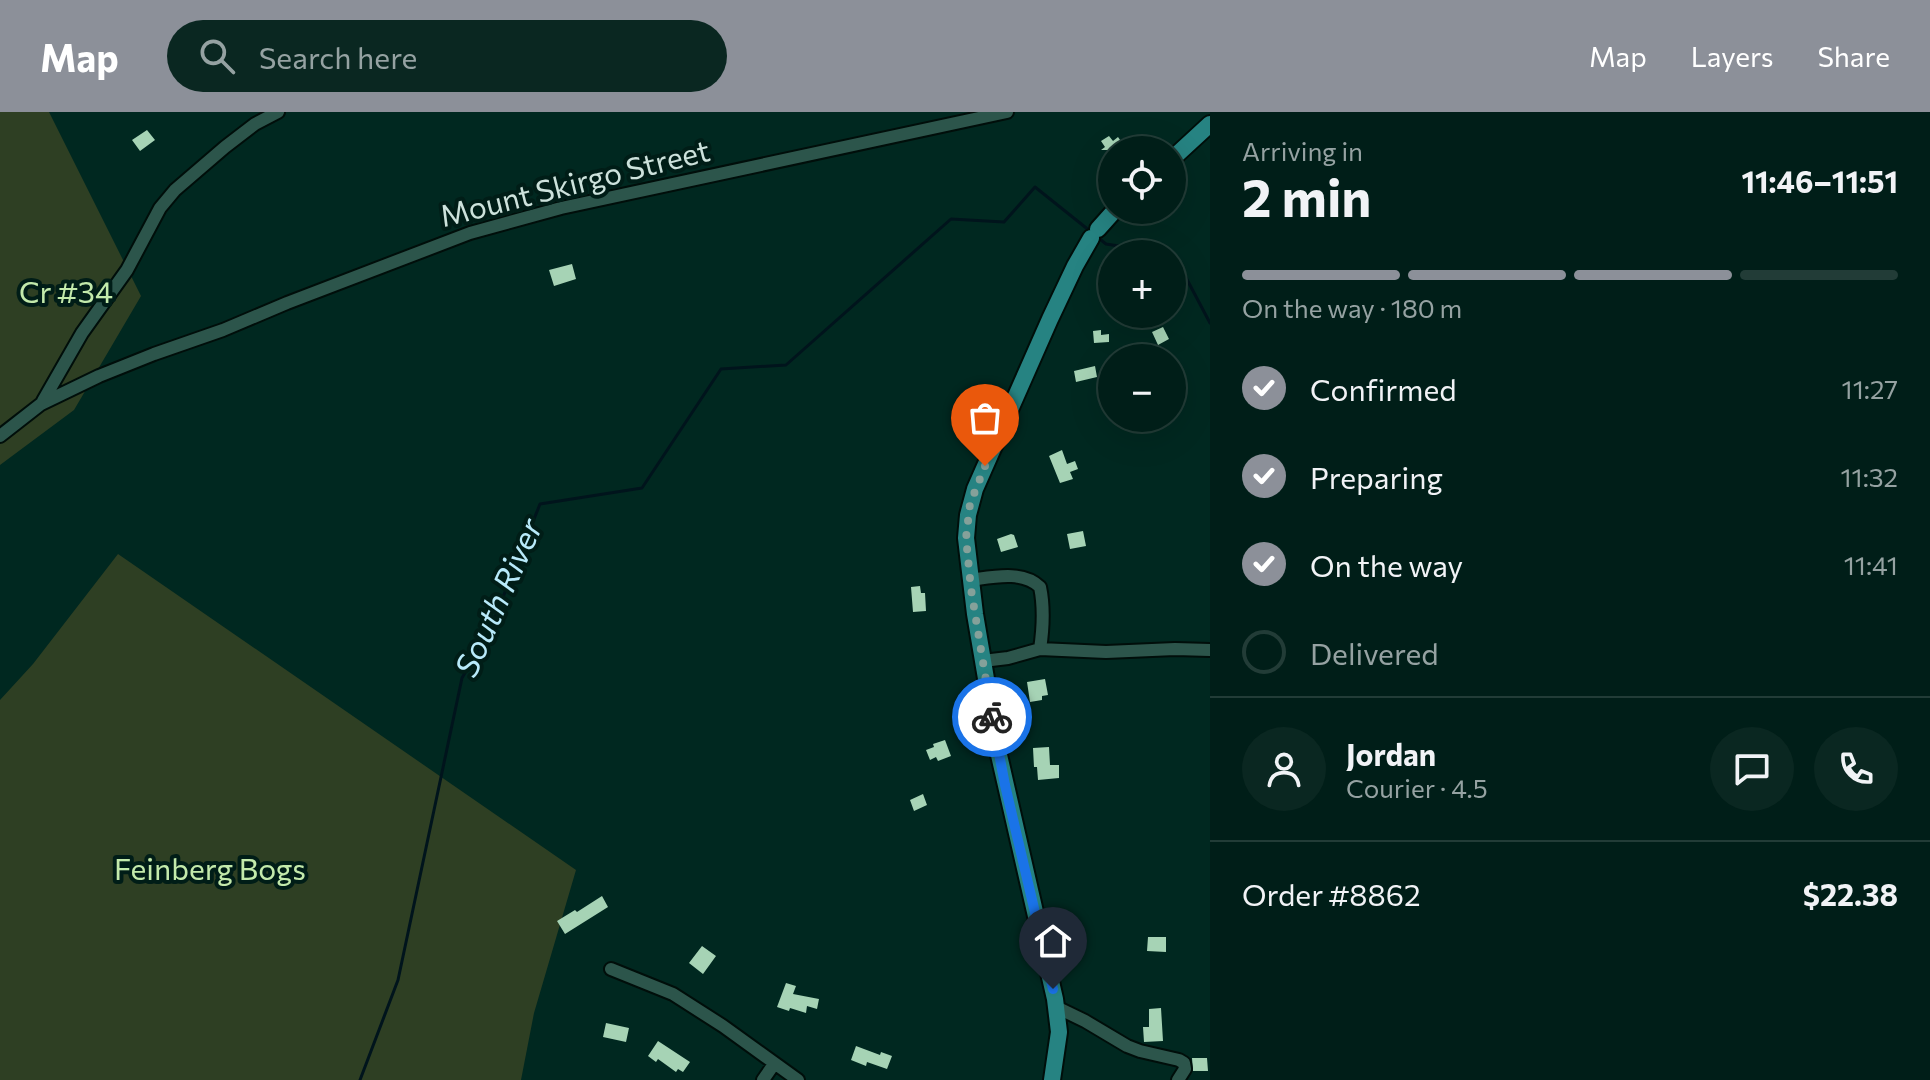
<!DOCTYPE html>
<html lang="en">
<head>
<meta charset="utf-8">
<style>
	body { margin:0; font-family:Commissioner,sans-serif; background:#0a2721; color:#f1f3f6; height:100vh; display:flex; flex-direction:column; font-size:30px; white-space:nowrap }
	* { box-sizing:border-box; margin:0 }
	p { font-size:26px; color:#95a2a2 }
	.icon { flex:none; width:44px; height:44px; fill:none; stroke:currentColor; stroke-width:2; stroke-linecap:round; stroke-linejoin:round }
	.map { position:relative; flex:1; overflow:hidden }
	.panel { display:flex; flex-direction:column; background:#001e18; width:720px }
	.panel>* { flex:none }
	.controls { position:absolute; left:1098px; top:24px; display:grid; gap:16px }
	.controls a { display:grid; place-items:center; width:88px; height:88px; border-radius:50%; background:#001e18; box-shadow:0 8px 32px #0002,0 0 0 2px #223c37; font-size:40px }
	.pin { position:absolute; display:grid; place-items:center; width:68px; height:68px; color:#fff; margin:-82px -34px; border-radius:50% 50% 50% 0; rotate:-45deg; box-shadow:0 0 8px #0007 }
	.pin .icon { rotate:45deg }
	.courier { position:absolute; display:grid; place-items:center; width:80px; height:80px; margin:-40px; border:6px solid #1a73e8; border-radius:50%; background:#fff; color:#222; box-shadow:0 2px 10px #0007 }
	.summary em { font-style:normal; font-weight:700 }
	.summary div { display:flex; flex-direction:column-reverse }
	.summary { display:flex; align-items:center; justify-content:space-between; height:136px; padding:0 32px }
	h1 { font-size:52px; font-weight:700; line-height:60px }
	.bar { display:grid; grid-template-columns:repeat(4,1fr); gap:12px 8px; align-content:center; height:96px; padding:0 32px }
	.bar i { height:10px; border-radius:6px; background:#223c37 }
	.bar .active { background:#8c9099 }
	.bar p { grid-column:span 4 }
	.line { display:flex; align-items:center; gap:20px; padding:0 32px; border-top:2px solid #223c37 }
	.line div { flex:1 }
	.round { display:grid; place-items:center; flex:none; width:84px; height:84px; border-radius:42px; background:#0a2721 }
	ol { padding:0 32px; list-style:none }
	li { display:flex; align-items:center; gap:24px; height:88px }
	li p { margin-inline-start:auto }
	li .icon { padding:8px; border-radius:50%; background:#8c9099; color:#fff; stroke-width:4 }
	li:last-child { color:#95a2a2 }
	li i { width:44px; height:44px; border:4px solid #223c37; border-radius:50% }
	header { display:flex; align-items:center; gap:48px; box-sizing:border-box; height:112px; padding:0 40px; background:#8c9099; color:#fff }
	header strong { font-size:38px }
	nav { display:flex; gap:44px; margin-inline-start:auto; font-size:28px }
	.search { width:560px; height:72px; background:#0a2721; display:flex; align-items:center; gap:20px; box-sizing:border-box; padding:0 28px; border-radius:44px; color:#95a2a2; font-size:30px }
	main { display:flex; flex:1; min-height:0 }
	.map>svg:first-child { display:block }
</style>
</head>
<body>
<header>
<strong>Map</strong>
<div class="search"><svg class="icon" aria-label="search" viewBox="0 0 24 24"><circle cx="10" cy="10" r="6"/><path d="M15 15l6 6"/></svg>Search here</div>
<nav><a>Map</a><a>Layers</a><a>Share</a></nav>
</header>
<main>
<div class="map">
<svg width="1210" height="968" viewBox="0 0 1210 968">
	<rect width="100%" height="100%" fill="#002820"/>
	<path fill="#2e3f23" d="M 0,0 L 49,0 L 141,184 L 74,298 L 0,353 Z
		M 118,442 L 576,758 L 534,901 L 521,968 L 0,968 L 0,588 L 33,552 Z"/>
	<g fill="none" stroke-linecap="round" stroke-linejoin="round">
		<path stroke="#00141c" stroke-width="3" d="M 1096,124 L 1106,132 L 1169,142
			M 1172,142 L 1174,143 L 1210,211
			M 360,968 L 398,868 L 462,566 L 490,518 L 540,392 L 642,376 L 721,257 L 786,253 L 951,107 L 1004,110 L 1035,75 L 1090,119"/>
	</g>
	<path fill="#a6d3b5" d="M 147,18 L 155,28 L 140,39 L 132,28 Z
		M 1109,24 L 1113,29 L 1118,25 L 1127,38 L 1101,38 L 1105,35 L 1101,29 Z
		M 572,152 L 576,167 L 554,174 L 549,158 Z
		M 1163,215 L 1169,227 L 1158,233 L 1152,220 Z
		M 1101,218 L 1101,223 L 1109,222 L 1109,230 L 1094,231 L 1093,219 Z
		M 1095,254 L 1097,265 L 1076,270 L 1074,259 Z
		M 1062,338 L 1067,352 L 1075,349 L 1078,357 L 1070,360 L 1073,367 L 1060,371 L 1049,344 Z
		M 1083,419 L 1086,434 L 1070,437 L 1067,422 Z
		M 1011,422 L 1014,423 L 1018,435 L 1001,440 L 997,427 Z
		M 920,474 L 921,481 L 925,481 L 926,499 L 913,500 L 911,475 Z
		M 1045,567 L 1048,583 L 1042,584 L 1042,588 L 1030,590 L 1027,570 Z
		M 945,628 L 951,644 L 938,649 L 936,645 L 930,648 L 926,638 L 934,635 L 933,632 Z
		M 1049,635 L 1050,653 L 1059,653 L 1059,666 L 1038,668 L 1037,655 L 1034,655 L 1033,636 Z
		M 923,682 L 927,693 L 914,699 L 910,688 Z
		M 602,784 L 608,795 L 565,822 L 557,809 L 575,798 L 577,800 Z
		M 1148,825 L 1166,825 L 1166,840 L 1147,839 Z
		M 702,834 L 716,844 L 703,862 L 689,851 Z
		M 786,871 L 796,874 L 793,882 L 819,887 L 817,897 L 807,894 L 806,901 L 790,896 L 789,899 L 777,895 Z
		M 1161,896 L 1163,929 L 1144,930 L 1143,915 L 1149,915 L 1149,897 Z
		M 606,911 L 629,916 L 626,930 L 603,925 Z
		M 658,929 L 690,950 L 683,960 L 678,957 L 676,960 L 658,947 L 656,950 L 648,944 Z
		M 856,934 L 880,943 L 881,940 L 892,944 L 887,957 L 867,950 L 866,954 L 851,948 Z
		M 1192,946 L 1207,946 L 1208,959 L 1193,959 Z"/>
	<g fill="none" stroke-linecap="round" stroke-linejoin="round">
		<defs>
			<path id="minor" d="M 43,289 L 82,221 L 127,158 L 160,96 L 175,78 L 225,35 L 255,12 L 278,0
				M 0,324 L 41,292 L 99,264 L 154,242 L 223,218 L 287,191 L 470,121 L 561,96 L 1007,0
				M 970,468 C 993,465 1022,458 1040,475 C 1044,494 1043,517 1040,537 L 1008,546 L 983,549
				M 1040,537 L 1106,540 L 1175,537 L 1210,538
				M 611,857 L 673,882 L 723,914 L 798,968
				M 1056,895 L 1085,909 L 1127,934 L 1140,939 L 1179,948 L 1184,951 L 1185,957 L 1178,968
				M 763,968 L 774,952"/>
			<path id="major" d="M 1172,47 L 1210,12
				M 1098,117 L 1115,98
				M 1052,968 L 1059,920 L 1055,887 L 999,643 L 975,502 L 966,426 L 968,403 L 975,377 L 1050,207 L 1075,154 L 1091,126"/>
		</defs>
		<use href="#minor" stroke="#000e0a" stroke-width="16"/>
		<use href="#major" stroke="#000e0a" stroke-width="20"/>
		<use href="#minor" stroke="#2c554b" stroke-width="12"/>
		<use href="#major" stroke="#268382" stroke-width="16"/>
	</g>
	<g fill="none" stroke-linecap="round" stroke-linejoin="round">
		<path stroke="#85a19a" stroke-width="8" stroke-dasharray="0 14.4" d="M 985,354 L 970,392 L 966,426 L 971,477 L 992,605"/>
		<path stroke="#1a73e8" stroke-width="10" d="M 992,605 L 1005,673 L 1053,877"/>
	</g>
	<g text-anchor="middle" stroke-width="8" stroke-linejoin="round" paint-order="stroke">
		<g font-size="30" fill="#cde2dc" stroke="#001d17">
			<text transform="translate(575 72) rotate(-14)" y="10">Mount Skirgo Street</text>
		</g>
		<g font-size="30" fill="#c3eaab" stroke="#001d17">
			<text x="66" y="191">Cr #34</text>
			<text x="210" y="768">Feinberg Bogs</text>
		</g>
		<g font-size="32" font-style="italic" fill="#b8eafa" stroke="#001d17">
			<text transform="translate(499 486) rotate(-66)" y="11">South River</text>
		</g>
	</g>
</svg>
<div class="controls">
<a><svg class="icon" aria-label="locate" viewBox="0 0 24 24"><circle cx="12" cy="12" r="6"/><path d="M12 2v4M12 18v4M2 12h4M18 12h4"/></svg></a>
<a>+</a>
<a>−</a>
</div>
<div class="pin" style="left:985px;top:354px;background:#ea580c"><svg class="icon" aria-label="bag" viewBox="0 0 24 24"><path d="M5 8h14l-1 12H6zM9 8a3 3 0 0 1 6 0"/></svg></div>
<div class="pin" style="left:1053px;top:877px;background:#1f2937"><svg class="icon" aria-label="home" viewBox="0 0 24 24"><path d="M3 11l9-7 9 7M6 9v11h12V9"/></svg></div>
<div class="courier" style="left:992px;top:605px"><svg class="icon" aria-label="bike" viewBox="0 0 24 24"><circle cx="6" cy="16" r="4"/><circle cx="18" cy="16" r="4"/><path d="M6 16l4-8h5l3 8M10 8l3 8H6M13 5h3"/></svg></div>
</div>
<section class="panel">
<div class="summary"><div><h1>2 min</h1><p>Arriving in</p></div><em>11:46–11:51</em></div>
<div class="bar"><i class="active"></i><i class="active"></i><i class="active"></i><i></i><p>On the way · 180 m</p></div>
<ol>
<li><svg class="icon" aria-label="check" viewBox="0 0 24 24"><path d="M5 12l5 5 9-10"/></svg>Confirmed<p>11:27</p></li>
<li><svg class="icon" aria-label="check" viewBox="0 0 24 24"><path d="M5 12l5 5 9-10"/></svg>Preparing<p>11:32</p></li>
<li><svg class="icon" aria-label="check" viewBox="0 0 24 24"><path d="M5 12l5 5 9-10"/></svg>On the way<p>11:41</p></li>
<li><i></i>Delivered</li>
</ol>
<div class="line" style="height:144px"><a class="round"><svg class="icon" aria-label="person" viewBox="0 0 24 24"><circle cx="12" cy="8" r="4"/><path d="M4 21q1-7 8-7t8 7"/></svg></a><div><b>Jordan</b><p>Courier · 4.5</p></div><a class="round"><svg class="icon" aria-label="chat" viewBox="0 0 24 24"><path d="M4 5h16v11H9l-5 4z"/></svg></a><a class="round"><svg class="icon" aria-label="phone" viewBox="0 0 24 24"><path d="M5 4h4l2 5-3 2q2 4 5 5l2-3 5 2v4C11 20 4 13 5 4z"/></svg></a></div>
<div class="line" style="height:104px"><div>Order #8862</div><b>$22.38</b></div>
</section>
</main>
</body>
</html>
